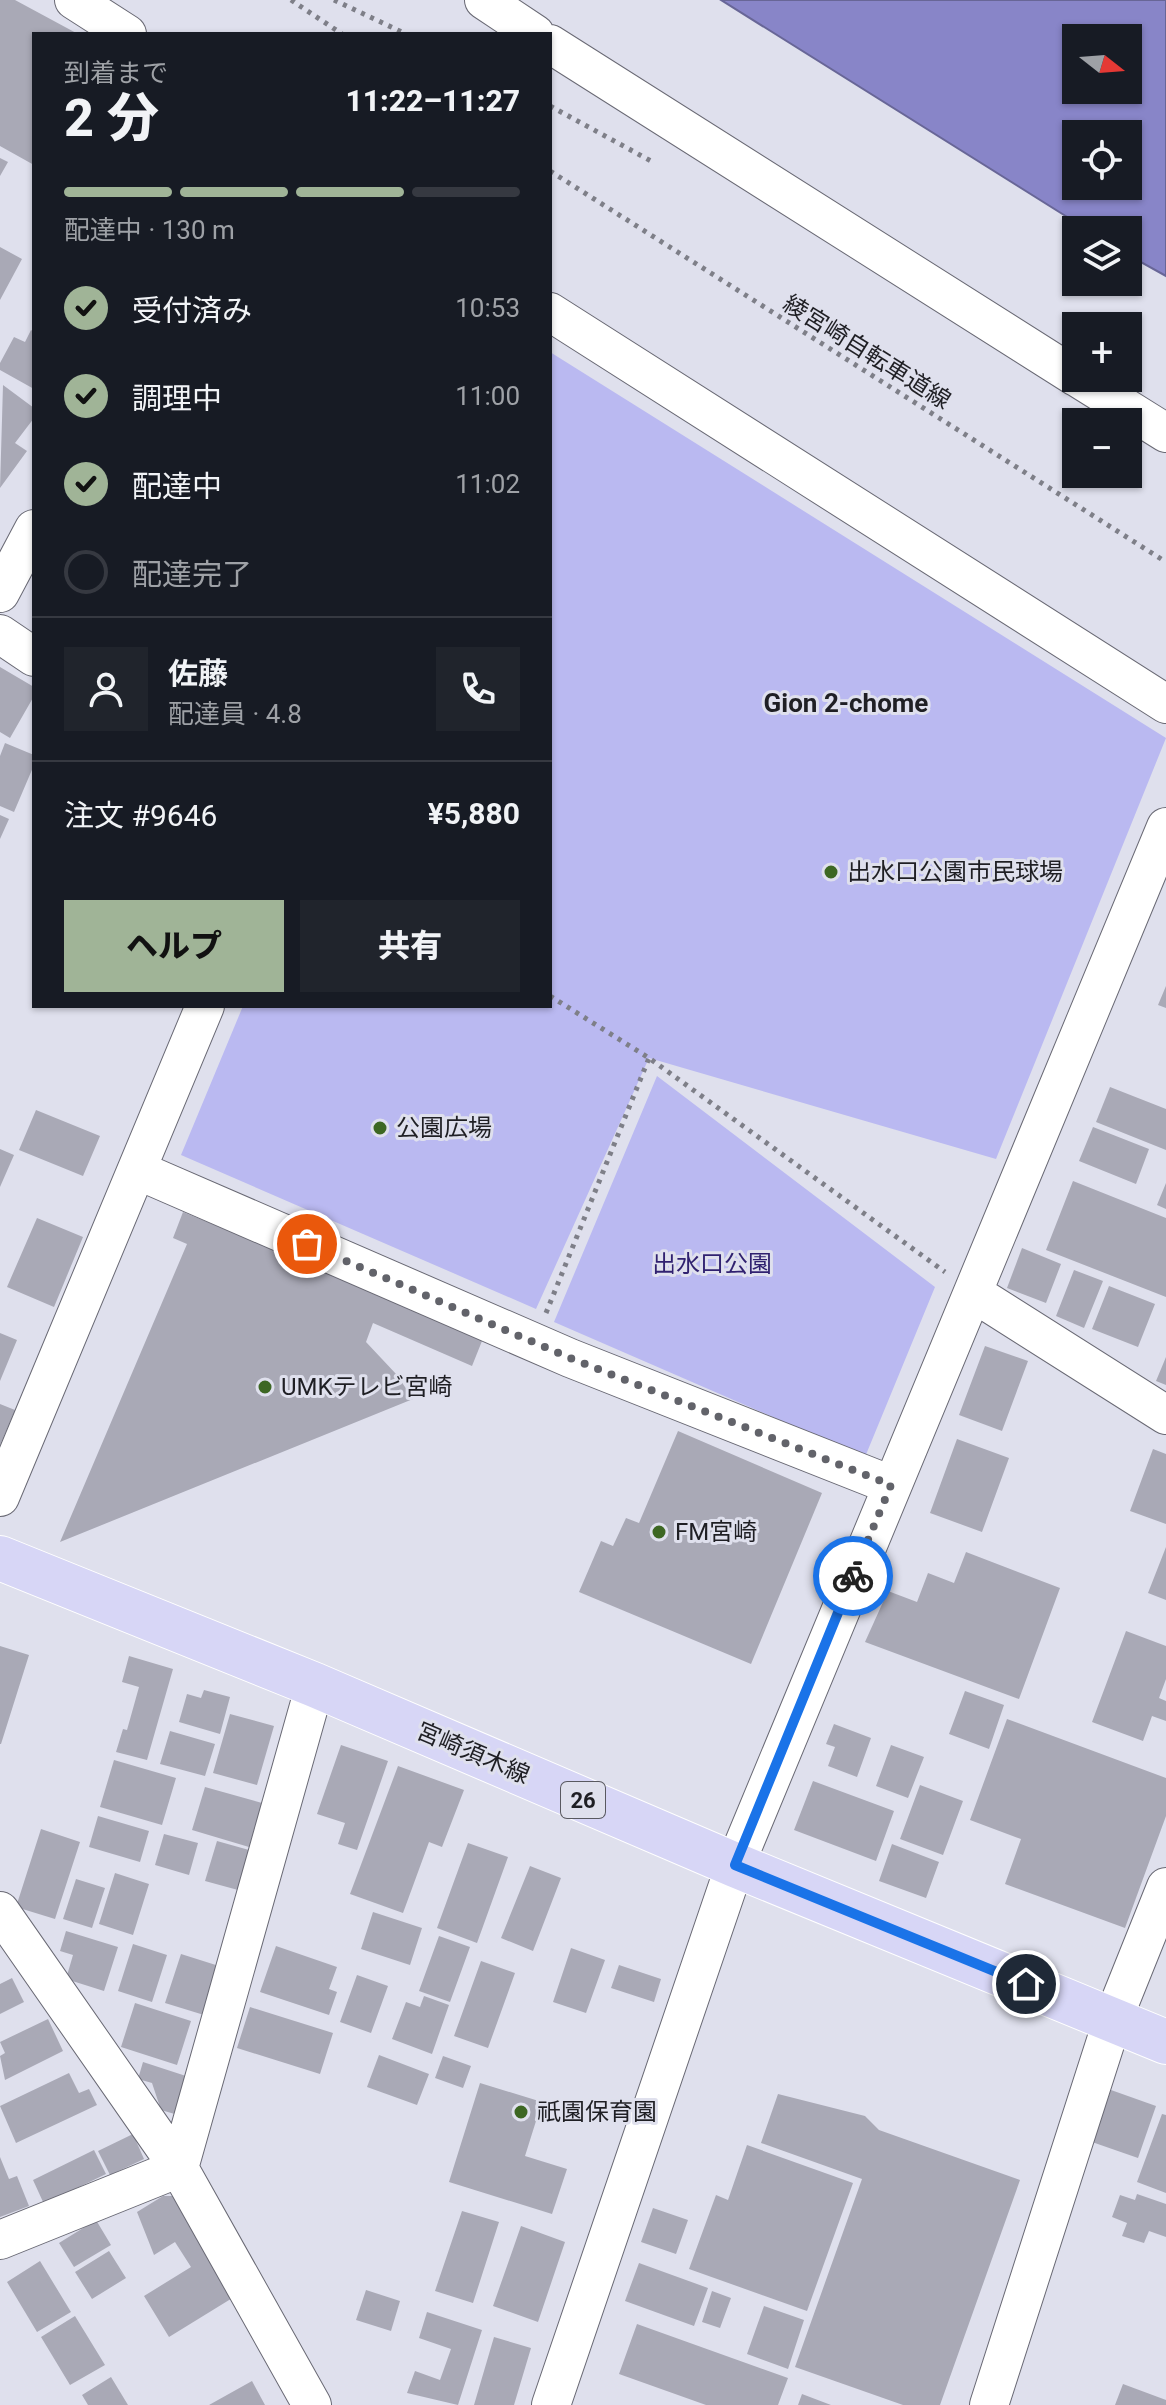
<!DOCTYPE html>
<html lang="ja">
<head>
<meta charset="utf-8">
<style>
	body { margin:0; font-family:Roboto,"Noto Sans JP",sans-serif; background:#20242c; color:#f1f3f6; height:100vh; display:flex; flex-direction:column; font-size:30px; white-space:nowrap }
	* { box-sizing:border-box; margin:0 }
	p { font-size:26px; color:#9ea1a6 }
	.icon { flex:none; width:44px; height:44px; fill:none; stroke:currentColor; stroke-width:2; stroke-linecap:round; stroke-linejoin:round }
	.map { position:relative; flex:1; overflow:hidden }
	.panel { position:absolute; left:32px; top:32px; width:520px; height:976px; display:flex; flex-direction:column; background:#171b24; border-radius:0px; box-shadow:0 2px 6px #0004 }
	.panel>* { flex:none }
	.needle { width:52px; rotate:107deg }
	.controls { position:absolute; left:1062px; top:24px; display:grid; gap:16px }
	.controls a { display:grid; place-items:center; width:80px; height:80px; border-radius:0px; background:#171b24; box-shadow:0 2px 6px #0004; font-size:40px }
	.pin { position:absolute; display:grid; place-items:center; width:68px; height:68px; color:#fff; margin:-34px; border:4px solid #fff; border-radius:50%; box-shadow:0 2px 8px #0007 }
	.courier { position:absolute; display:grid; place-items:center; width:80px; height:80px; margin:-40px; border:6px solid #1a73e8; border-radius:50%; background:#fff; color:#222; box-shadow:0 2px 10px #0007 }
	.head em { font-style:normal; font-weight:800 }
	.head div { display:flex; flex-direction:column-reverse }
	.head { display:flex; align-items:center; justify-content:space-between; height:136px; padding:0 32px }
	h1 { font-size:52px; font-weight:800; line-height:60px }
	.bar { display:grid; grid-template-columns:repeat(4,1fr); gap:12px 8px; align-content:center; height:96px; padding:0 32px }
	.bar i { height:10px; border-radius:6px; background:#363941 }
	.bar .active { background:#a0b497 }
	.bar p { grid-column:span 4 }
	.line { display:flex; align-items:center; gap:20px; padding:0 32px; border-top:2px solid #363941 }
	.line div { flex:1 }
	.round { display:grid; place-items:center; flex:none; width:84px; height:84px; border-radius:0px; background:#20242c }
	ol { padding:0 32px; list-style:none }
	li { display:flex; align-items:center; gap:24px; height:88px }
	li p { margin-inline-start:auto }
	li .icon { padding:8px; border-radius:50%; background:#a0b497; color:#111; stroke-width:4 }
	li:last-child { color:#9ea1a6 }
	li i { width:44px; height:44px; border:4px solid #363941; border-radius:50% }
	.button { display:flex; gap:16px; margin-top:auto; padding:16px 32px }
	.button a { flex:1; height:92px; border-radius:0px; background:#a0b497; color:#111; font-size:32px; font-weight:800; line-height:92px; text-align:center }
	.button a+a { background:#20242c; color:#f1f3f6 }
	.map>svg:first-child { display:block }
</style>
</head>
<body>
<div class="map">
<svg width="1166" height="2405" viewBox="0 0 1166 2405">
	<rect width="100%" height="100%" fill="#dfe0ed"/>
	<path fill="#bab9f1" d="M 550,352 L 1166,738 L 996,1159 L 649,1058 L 536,1309 L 181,1155 L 243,1006 L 550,1006 Z
		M 657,1076 L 935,1287 L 865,1457 L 554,1322 Z"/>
	<path fill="#8885c8" stroke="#686697" stroke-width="2" fill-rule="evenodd" d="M 721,0 L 1166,0 L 1166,276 L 1128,255 L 1128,230 L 1088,230 ZM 1076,38 L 1128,38 L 1128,90 L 1076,90 ZM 1076,134 L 1128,134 L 1128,186 L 1076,186 Z"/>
	<path fill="#a9a9b6" d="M 0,0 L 15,0 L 78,34 L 34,34 L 34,165 L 0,146 Z
		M 0,158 L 8,162 L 0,176 Z
		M 0,247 L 22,259 L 0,300 Z
		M 31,330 L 34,332 L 34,389 L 0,370 L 0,363 L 14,337 L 25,342 Z
		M 3,385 L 34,408 L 34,418 L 15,443 L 27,451 L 0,488 Z
		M 0,667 L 34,687 L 34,696 L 10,738 L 0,732 Z
		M 5,743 L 34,755 L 34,765 L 14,812 L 0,806 L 0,756 Z
		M 0,815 L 9,819 L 0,839 Z
		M 1166,986 L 1166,1008 L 1158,1005 Z
		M 1110,1087 L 1166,1109 L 1166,1150 L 1096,1122 Z
		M 36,1110 L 100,1136 L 83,1176 L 19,1150 Z
		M 1093,1127 L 1149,1149 L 1136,1184 L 1079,1161 Z
		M 0,1149 L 14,1155 L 0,1187 Z
		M 1073,1181 L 1166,1218 L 1166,1297 L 1046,1250 Z
		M 1166,1183 L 1166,1209 L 1157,1205 Z
		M 183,1212 L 484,1336 L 472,1366 L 373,1323 L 366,1342 L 397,1375 L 413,1399 L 60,1542 L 187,1244 L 173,1238 Z
		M 37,1218 L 83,1237 L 54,1307 L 7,1287 Z
		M 1022,1248 L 1061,1264 L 1046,1303 L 1007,1288 Z
		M 1074,1270 L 1103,1281 L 1084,1328 L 1056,1316 Z
		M 1109,1286 L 1155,1304 L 1138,1347 L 1092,1329 Z
		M 0,1333 L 17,1340 L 0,1381 Z
		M 985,1346 L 1028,1361 L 1002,1431 L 959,1415 Z
		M 1166,1357 L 1166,1385 L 1156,1381 Z
		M 0,1404 L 15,1410 L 0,1445 Z
		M 678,1431 L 822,1493 L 751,1664 L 579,1592 L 601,1541 L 613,1546 L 626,1518 L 639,1523 Z
		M 957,1439 L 1009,1458 L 982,1532 L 930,1513 Z
		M 1153,1449 L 1166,1454 L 1166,1524 L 1130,1511 Z
		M 1166,1547 L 1166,1600 L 1148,1593 Z
		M 966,1552 L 1060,1588 L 1019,1699 L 865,1642 L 888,1591 L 917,1602 L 928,1573 L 954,1583 Z
		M 1126,1631 L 1166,1646 L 1166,1679 L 1159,1698 L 1166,1701 L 1166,1721 L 1152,1716 L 1143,1741 L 1092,1722 Z
		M 0,1646 L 29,1655 L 1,1744 L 0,1744 Z
		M 129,1656 L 173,1669 L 147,1760 L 116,1752 L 123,1729 L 127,1730 L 139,1687 L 122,1682 Z
		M 204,1690 L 230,1697 L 220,1734 L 179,1722 L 187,1694 L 201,1698 Z
		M 965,1691 L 1004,1705 L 989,1749 L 949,1734 Z
		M 230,1714 L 274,1726 L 257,1785 L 213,1773 Z
		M 1007,1719 L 1166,1778 L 1166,1816 L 1125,1928 L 1005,1884 L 1021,1839 L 970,1820 Z
		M 834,1724 L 871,1738 L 857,1777 L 828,1766 L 835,1747 L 826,1744 Z
		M 170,1731 L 215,1744 L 205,1776 L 160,1764 Z
		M 341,1745 L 388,1761 L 357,1850 L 338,1844 L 345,1823 L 317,1814 Z
		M 891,1745 L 924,1757 L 908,1798 L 876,1786 Z
		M 114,1760 L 176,1778 L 162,1825 L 100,1807 Z
		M 398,1766 L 464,1790 L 442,1847 L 429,1842 L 403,1913 L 350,1894 Z
		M 813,1781 L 894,1811 L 876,1861 L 794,1830 Z
		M 920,1785 L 963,1801 L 943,1855 L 900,1839 Z
		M 205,1787 L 262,1803 L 249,1847 L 192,1830 Z
		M 98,1816 L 149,1831 L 140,1862 L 89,1847 Z
		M 41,1829 L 80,1842 L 55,1919 L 16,1907 Z
		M 164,1834 L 198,1843 L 189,1875 L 155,1865 Z
		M 217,1841 L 249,1850 L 238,1890 L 205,1881 Z
		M 468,1843 L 508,1857 L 477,1943 L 437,1928 Z
		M 892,1844 L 939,1862 L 926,1898 L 879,1881 Z
		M 530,1866 L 561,1878 L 533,1951 L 501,1938 Z
		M 115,1873 L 149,1884 L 133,1935 L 99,1924 Z
		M 76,1879 L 105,1888 L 92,1928 L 63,1919 Z
		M 373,1912 L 422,1928 L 410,1965 L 361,1949 Z
		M 66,1931 L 118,1947 L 104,1991 L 66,1979 L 73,1955 L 60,1951 Z
		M 439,1936 L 470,1947 L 450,2002 L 419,1991 Z
		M 133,1944 L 167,1955 L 152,2002 L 118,1991 Z
		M 276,1946 L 337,1967 L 329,1989 L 337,1992 L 329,2015 L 260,1992 Z
		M 571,1948 L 605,1960 L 586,2013 L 553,2002 Z
		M 181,1954 L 219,1966 L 204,2015 L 165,2003 Z
		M 481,1961 L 515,1973 L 488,2048 L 454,2036 Z
		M 619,1965 L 661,1979 L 654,2002 L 611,1988 Z
		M 357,1975 L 388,1986 L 371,2033 L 340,2022 Z
		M 12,1978 L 24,2002 L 0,2014 L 0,1984 Z
		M 424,1996 L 449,2005 L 432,2054 L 392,2039 L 406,2002 L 420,2007 Z
		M 135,2003 L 191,2021 L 177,2065 L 121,2047 Z
		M 250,2007 L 333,2033 L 320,2074 L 237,2048 Z
		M 48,2019 L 63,2051 L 5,2080 L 0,2056 L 5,2053 L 0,2042 Z
		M 379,2055 L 429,2074 L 417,2105 L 367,2087 Z
		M 443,2056 L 471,2066 L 463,2088 L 435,2078 Z
		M 143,2062 L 189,2077 L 178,2115 L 161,2110 L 152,2083 L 138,2079 Z
		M 69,2073 L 79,2093 L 89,2089 L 97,2105 L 16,2143 L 0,2106 Z
		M 480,2083 L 542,2102 L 525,2156 L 567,2169 L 552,2214 L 449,2182 Z
		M 1111,2090 L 1156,2106 L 1138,2158 L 1092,2142 Z
		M 778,2094 L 865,2116 L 879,2130 L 1020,2180 L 940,2405 L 903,2405 L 795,2367 L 862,2179 L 761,2143 Z
		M 1162,2114 L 1166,2115 L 1166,2193 L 1137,2182 Z
		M 133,2134 L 144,2159 L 110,2175 L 98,2151 Z
		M 747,2145 L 853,2183 L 807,2311 L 689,2269 L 716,2195 L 728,2200 Z
		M 94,2150 L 106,2174 L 44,2204 L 33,2180 Z
		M 0,2157 L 9,2179 L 17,2176 L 29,2206 L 0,2217 Z
		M 1137,2194 L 1166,2204 L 1166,2237 L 1149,2231 L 1144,2243 L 1122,2236 L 1127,2223 L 1112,2217 L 1120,2195 L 1135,2200 Z
		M 163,2196 L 173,2196 L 234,2297 L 169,2337 L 144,2296 L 191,2267 L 175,2242 L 154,2255 L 137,2212 Z
		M 653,2208 L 688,2220 L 676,2254 L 641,2242 Z
		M 462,2211 L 499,2222 L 473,2303 L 435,2291 Z
		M 96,2220 L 111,2245 L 74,2267 L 59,2243 Z
		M 521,2226 L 565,2242 L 538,2322 L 493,2306 Z
		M 109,2251 L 126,2278 L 92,2299 L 75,2272 Z
		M 40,2261 L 71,2312 L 37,2332 L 7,2282 Z
		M 639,2263 L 708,2288 L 694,2326 L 625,2301 Z
		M 366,2290 L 400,2301 L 391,2331 L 356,2320 Z
		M 712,2291 L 731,2298 L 720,2328 L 702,2322 Z
		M 764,2306 L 804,2320 L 788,2369 L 747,2354 Z
		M 427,2312 L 482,2330 L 458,2405 L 407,2393 L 415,2371 L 440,2380 L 451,2349 L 419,2338 Z
		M 75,2316 L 105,2365 L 70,2385 L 41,2337 Z
		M 637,2324 L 788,2378 L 778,2405 L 706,2405 L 619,2374 Z
		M 494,2337 L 531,2348 L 514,2405 L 474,2405 Z
		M 111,2377 L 128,2405 L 88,2405 L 82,2395 Z
		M 252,2381 L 265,2405 L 209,2405 Z
		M 1123,2384 L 1166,2400 L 1166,2405 L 1115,2405 Z
		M 802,2394 L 831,2405 L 798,2405 Z"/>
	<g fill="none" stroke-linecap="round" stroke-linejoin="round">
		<defs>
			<path id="minor" d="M 74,0 L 127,34
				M 484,0 L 535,34
				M 550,44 L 1076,377
				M 550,312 L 1166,704
				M 1078,378 L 1166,433
				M 0,593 L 34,529
				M 0,634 L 34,657
				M 137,1170 L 570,1358 L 891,1485
				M 975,1294 L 1166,1415
				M 0,1497 L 205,1006
				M 0,1911 L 179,2168 L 312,2405
				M 179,2168 L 315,1685
				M 0,2240 L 179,2168
				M 551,2405 L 735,1865 L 1166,827
				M 989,2405 L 1113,2019 L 1166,1887"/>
			<path id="major" d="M 0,1558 L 315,1685 L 735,1865 L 1166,2042"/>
		</defs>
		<use href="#minor" stroke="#696974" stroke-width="40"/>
		<use href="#major" stroke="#fff" stroke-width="46"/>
		<path stroke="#7e7f88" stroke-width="5" stroke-dasharray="4 6" stroke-linecap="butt" d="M 291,0 L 342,34
			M 334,0 L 406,34
			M 550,106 L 651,161
			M 550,171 L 1166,562
			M 550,996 L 649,1058 L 945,1272
			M 546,1313 L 649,1058"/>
		<use href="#minor" stroke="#fff" stroke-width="38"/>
		<use href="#major" stroke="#d7d6f6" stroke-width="44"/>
	</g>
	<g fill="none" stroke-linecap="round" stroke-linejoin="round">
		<path stroke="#62636a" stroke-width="8" stroke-dasharray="0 14.4" d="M 307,1244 L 570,1358 L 891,1485 L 853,1576"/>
		<path stroke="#1a73e8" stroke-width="10" d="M 853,1576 L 735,1865 L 1026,1984"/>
	</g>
	<g fill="#3d6723" stroke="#dfe0ed" stroke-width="3">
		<circle cx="831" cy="872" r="8"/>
		<circle cx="380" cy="1128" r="8"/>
		<circle cx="265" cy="1387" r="8"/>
		<circle cx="659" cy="1532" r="8"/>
		<circle cx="521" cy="2112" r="8"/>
	</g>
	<g text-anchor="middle" stroke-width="6" stroke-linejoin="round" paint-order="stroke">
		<rect fill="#dfe0ed" stroke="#595960" stroke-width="2" x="561" y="1782" width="44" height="36" rx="6"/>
		<g font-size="22" font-weight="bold" fill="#1f1f24">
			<text x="583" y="1808">26</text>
		</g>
		<g font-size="24" fill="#1f1f24" stroke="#dfe0ed">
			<text transform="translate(867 352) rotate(32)" y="8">綾宮崎自転車道線</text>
			<text transform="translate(473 1753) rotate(23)" y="8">宮崎須木線</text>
		</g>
		<g font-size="24" fill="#1f1f24" stroke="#dfe0ed" text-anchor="start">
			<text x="847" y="880">出水口公園市民球場</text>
			<text x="396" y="1136">公園広場</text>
			<text x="281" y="1395">UMKテレビ宮崎</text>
			<text x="675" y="1540">FM宮崎</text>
			<text x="537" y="2120">祇園保育園</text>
		</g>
		<g font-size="24" fill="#302170" stroke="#dfe0ed">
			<text x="712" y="1272">出水口公園</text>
		</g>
		<g font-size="26" font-weight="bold" fill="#1f1f24" stroke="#dfe0ed">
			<text x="846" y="712">Gion 2-chome</text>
		</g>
	</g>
</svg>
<div class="controls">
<a><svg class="needle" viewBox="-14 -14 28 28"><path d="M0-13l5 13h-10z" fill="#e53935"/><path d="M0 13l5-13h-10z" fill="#9ea1a6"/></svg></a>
<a><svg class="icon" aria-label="locate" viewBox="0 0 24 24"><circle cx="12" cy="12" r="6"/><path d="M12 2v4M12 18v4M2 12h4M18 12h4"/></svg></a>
<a><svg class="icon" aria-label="layers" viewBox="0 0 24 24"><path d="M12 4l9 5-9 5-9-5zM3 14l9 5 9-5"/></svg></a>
<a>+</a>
<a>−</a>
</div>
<div class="pin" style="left:307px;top:1244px;background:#ea580c"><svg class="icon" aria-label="bag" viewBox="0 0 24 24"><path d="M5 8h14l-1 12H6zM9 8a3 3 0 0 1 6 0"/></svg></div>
<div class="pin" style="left:1026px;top:1984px;background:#1f2937"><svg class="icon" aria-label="home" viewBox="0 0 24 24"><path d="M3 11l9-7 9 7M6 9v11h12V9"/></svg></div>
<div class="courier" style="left:853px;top:1576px"><svg class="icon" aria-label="bike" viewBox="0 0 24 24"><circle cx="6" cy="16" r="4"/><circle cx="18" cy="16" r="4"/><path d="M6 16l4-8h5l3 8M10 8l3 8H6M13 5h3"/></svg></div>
<section class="panel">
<div class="head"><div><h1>2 分</h1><p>到着まで</p></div><em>11:22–11:27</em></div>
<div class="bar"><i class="active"></i><i class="active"></i><i class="active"></i><i></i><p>配達中 · 130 m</p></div>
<ol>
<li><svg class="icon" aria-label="check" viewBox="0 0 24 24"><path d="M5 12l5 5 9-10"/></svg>受付済み<p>10:53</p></li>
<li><svg class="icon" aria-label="check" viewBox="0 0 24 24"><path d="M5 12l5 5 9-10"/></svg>調理中<p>11:00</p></li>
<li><svg class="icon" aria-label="check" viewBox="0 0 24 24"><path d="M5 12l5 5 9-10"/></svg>配達中<p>11:02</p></li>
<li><i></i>配達完了</li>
</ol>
<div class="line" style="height:144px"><a class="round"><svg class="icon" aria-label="person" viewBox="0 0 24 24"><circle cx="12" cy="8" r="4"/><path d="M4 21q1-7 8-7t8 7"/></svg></a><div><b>佐藤</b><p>配達員 · 4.8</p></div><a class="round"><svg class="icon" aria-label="phone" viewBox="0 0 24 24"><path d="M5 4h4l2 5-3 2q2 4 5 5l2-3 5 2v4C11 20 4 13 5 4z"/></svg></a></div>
<div class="line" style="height:104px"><div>注文 #9646</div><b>¥5,880</b></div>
<div class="button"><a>ヘルプ</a><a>共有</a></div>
</section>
</div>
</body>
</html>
